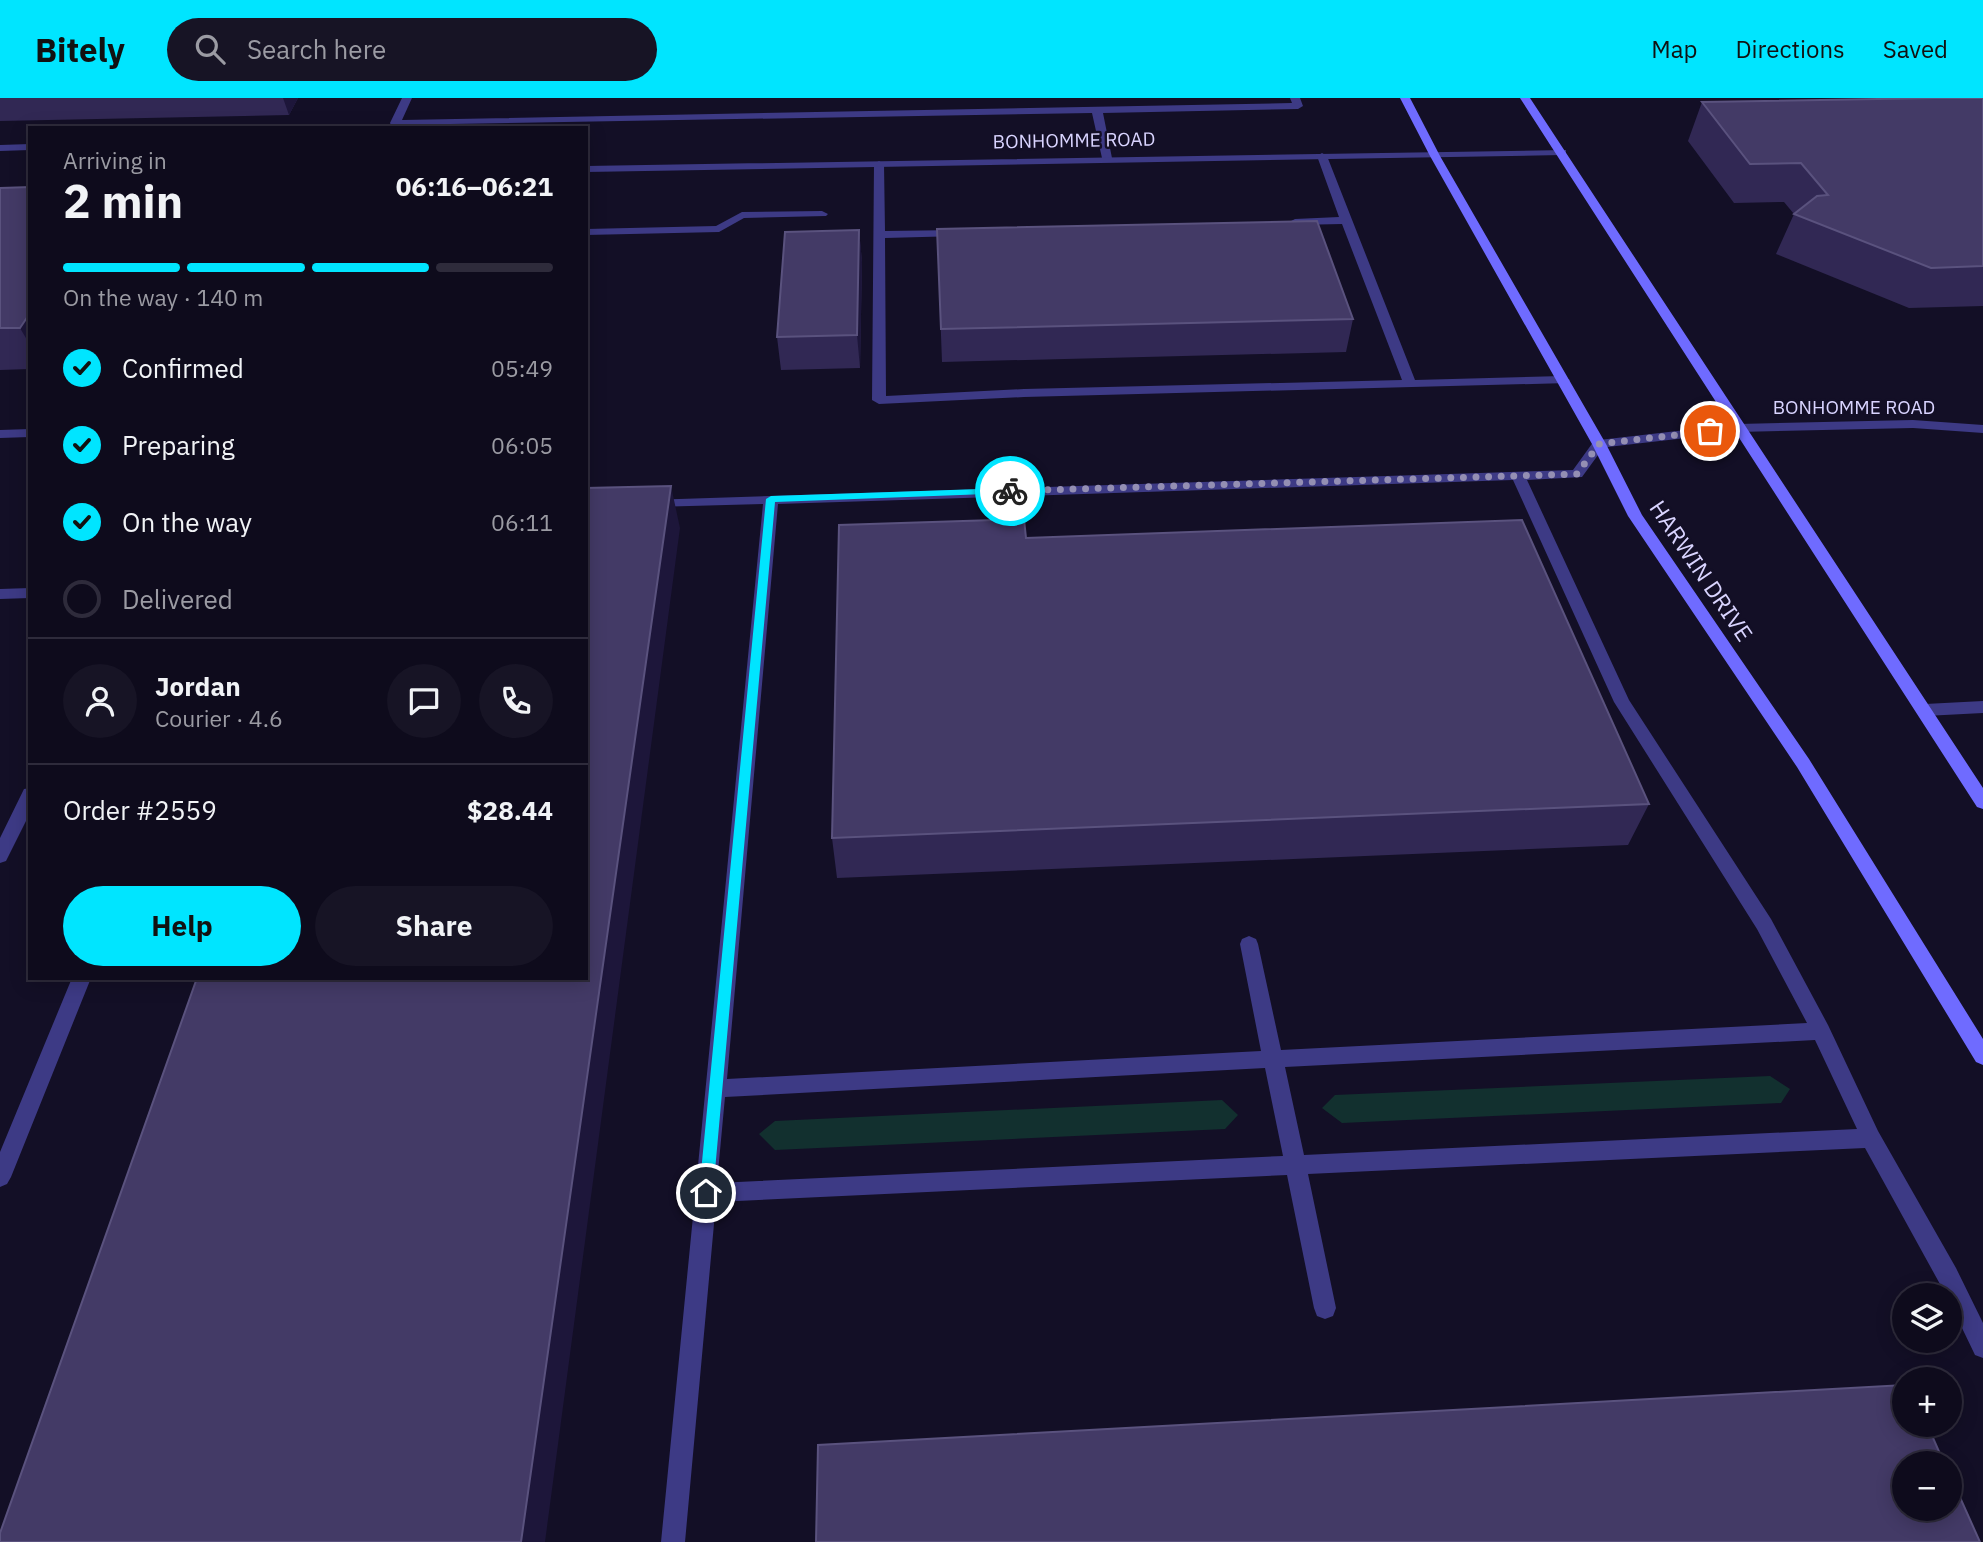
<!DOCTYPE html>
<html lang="en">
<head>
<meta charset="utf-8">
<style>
	body { margin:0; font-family:"IBM Plex Sans",sans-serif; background:#171425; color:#f1f3f6; height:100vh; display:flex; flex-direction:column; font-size:26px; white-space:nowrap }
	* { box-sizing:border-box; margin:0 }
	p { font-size:23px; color:#9b9ba3 }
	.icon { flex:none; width:38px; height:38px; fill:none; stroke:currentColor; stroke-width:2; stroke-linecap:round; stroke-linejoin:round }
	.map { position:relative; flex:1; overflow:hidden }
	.sheet { position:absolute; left:28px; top:28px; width:560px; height:854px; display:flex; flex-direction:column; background:#0e0b1c; border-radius:0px; box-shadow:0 4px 18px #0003,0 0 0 2px #2e2b3b }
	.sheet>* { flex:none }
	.fabs { position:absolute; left:1892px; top:1185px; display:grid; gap:14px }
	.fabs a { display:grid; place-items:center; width:70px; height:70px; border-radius:50%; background:#0e0b1c; box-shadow:0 4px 18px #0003,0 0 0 2px #2e2b3b; font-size:35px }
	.pin { position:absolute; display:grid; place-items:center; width:60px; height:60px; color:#fff; margin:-30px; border:4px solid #fff; border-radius:50%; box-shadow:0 2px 7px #0007 }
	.courier { position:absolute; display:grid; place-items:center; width:70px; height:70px; margin:-35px; border:5px solid #00e5ff; border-radius:50%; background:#fff; color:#222; box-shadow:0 2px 9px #0007 }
	.head em { font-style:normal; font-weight:800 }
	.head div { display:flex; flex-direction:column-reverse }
	.head { display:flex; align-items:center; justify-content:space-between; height:119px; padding:0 35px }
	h1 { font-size:46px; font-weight:800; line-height:52px }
	.bar { display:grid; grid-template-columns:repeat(4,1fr); gap:10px 7px; align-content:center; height:84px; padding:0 35px }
	.bar i { height:9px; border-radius:5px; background:#2e2b3b }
	.bar .selected { background:#00e5ff }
	.bar p { grid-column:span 4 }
	.line { display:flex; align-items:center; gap:18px; padding:0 35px; border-top:2px solid #2e2b3b }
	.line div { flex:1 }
	.round { display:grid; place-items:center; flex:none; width:74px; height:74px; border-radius:37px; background:#171425 }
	ol { padding:0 35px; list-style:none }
	li { display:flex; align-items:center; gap:21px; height:77px }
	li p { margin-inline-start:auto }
	li .icon { padding:7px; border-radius:50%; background:#00e5ff; color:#111; stroke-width:4 }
	li:last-child { color:#9b9ba3 }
	li i { width:38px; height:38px; border:4px solid #2e2b3b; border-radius:50% }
	.action { display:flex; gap:14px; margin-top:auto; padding:14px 35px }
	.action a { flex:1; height:80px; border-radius:42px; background:#00e5ff; color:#111; font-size:28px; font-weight:800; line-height:80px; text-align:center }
	.action a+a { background:#171425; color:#f1f3f6 }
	header { display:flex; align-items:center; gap:42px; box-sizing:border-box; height:98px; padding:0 35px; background:#00e5ff; color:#111 }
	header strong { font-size:33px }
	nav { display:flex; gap:38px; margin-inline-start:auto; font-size:24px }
	.search { width:490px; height:63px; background:#171425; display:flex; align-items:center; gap:18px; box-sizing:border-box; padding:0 24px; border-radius:38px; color:#9b9ba3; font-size:26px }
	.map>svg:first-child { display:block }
</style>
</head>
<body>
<header>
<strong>Bitely</strong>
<div class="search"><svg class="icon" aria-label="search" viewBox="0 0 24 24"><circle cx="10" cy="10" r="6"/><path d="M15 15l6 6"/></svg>Search here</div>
<nav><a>Map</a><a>Directions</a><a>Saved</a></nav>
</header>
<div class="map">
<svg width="1983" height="1444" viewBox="0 0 1983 1444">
	<rect width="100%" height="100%" fill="#130f26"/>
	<path fill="#12302f" d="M 1770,978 L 1790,991 L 1781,1005 L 1342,1025 L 1322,1010 L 1335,997 Z
		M 1222,1002 L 1238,1017 L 1225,1031 L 775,1052 L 759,1036 L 775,1023 Z"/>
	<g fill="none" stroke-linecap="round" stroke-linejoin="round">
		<path fill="#3d3a85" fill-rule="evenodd" d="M 402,0 L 412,0 L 402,22 L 1292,5 L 1290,0 L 1300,0 L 1303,8 L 1298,11 L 1103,15 L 1112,60 L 1107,63 L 1102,60 L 1092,15 L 391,27 L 390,25 Z
			M 30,46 L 30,52 L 0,53 L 0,47 Z
			M 1322,55 L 1327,58 L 1415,282 L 1563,278 L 1570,282 L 1568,285 L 1024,299 L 879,306 L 872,302 L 874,66 L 879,63 L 884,66 L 885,133 L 960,132 L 966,135 L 960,138 L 885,140 L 886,298 L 1024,291 L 1402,282 L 1342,126 L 1295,127 L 1289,124 L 1295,121 L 1339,119 L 1317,58 Z
			M 822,113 L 828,116 L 826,118 L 744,120 L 719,134 L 586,137 L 586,131 L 716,128 L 742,114 Z
			M 30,331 L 30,339 L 0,340 L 0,332 Z
			M 1599,342 L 1606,346 L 1582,379 L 1527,382 L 1629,602 L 1771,821 L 1828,927 L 1878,1033 L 1956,1170 L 1983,1225 L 1983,1260 L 1975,1257 L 1950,1205 L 1950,1197 L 1946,1197 L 1865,1050 L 1308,1076 L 1336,1210 L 1333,1218 L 1325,1221 L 1317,1218 L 1314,1210 L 1287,1077 L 716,1104 L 685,1444 L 661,1444 L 763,406 L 653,409 L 648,408 L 648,402 L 1573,372 L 1594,343 ZM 1513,382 L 1614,604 L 1757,831 L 1807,925 L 1281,952 L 1258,846 L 1256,841 L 1249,838 L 1242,841 L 1240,846 L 1261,953 L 727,981 L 778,406 ZM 1815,942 L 1857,1031 L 1304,1057 L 1285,969 ZM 1265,970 L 1283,1058 L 717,1085 L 725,999 Z
			M 30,490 L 30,500 L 0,501 L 0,491 Z
			M 1983,603 L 1983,615 L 1925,618 L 1917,612 L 1925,606 Z
			M 72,880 L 91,880 L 11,1079 L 7,1086 L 0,1089 L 0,1054 Z"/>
		<path fill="#3d3a85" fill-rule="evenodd" d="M 1566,52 L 1566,56 L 1562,57 L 586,74 L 586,68 Z
			M 1913,322 L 1983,327 L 1983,335 L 1913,330 L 1738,334 L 1599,350 L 1592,346 L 1599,342 L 1738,326 Z
			M 30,690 L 30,715 L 6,763 L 0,765 L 0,740 L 24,691 Z"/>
		<path fill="#6f6bff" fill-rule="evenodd" d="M 1400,0 L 1410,0 L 1440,58 L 1606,346 L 1642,417 L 1809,661 L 1983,941 L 1983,967 L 1976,964 L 1797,669 L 1628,418 L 1592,346 L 1430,58 Z
			M 1520,0 L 1530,0 L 1983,690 L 1983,711 L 1977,709 Z"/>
	</g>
	<path fill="#312854" d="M 0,0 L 298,0 L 289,17 L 0,23 Z
		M 1983,0 L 1983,208 L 1909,210 L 1776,156 L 1794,116 L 1784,104 L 1734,105 L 1688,43 L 1702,4 Z
		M 30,89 L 30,271 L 0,272 L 0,90 Z
		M 937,131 L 1353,221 L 1346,254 L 942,264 Z
		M 859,132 L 862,164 L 860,270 L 781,272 L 777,239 Z
		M 1026,440 L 1649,706 L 1628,747 L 837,780 L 832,740 Z"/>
	<path fill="#1d163a" d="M 283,0 L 298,0 L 289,17 Z
		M 859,132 L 862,164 L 860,270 L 857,237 Z
		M 30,215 L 30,247 L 20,230 Z
		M 671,388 L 680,430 L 545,1444 L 521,1444 Z"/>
	<path fill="#433a66" stroke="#5a527e" stroke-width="2" d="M 1936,0 L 1983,0 L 1983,168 L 1931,170 L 1794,116 L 1817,98 L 1828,97 L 1801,65 L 1750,66 L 1702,4 Z
		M 30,89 L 30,215 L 20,230 L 0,230 L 0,90 Z
		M 1317,123 L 1353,221 L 941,231 L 937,131 Z
		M 859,132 L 857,237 L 777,239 L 785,134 Z
		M 671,388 L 521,1444 L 0,1444 L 0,1435 L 197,880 L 586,880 L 586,390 Z
		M 1024,421 L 1026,440 L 1522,422 L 1649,706 L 832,740 L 839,427 Z
		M 1904,1287 L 1904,1326 L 1927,1326 L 1944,1365 L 1904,1365 L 1904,1410 L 1950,1410 L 1950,1377 L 1980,1444 L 816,1444 L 818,1347 Z"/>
	<path fill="#00e5ff" d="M 1010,390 L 1013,391 L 1013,395 L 775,404 L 713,1095 L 711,1100 L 701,1100 L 699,1095 L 766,401 L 771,398 Z"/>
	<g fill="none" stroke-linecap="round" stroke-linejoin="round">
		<path stroke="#948fb3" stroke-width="7" stroke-dasharray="0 12.6" d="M 1010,393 L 1577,376 L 1599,346 L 1710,333"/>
	</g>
	<g text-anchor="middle" stroke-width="5" stroke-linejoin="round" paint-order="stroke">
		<g font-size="19" fill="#d9d4ff" stroke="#130f26">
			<text transform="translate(1074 42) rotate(-1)" y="7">BONHOMME ROAD</text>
			<text x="1854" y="316">BONHOMME ROAD</text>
		</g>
		<g font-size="23" fill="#d9d4ff" stroke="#130f26">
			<text transform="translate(1701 473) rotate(56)" y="8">HARWIN DRIVE</text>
		</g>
	</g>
</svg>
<div class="fabs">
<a><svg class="icon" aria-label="layers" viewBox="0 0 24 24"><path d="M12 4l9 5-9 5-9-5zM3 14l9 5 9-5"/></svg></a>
<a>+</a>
<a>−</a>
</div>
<div class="pin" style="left:1710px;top:333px;background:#ea580c"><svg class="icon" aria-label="bag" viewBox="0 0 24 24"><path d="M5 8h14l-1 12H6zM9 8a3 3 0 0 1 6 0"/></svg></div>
<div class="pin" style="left:706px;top:1095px;background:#1f2937"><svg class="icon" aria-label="home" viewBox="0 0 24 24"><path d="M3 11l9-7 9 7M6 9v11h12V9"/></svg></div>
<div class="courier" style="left:1010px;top:393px"><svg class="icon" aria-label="bike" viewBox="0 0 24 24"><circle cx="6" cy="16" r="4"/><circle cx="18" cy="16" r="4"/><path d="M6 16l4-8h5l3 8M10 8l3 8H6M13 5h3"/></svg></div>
<section class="sheet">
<div class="head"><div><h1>2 min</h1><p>Arriving in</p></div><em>06:16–06:21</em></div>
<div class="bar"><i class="selected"></i><i class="selected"></i><i class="selected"></i><i></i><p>On the way · 140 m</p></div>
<ol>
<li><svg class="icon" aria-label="check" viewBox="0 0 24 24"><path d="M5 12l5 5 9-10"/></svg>Confirmed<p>05:49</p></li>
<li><svg class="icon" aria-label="check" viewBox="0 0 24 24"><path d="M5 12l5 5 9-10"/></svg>Preparing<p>06:05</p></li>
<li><svg class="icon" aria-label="check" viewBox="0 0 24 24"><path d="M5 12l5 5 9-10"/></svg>On the way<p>06:11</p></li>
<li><i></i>Delivered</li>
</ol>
<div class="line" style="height:126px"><a class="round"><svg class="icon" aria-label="person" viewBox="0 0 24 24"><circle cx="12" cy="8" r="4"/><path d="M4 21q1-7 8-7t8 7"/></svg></a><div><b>Jordan</b><p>Courier · 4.6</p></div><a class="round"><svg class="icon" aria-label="chat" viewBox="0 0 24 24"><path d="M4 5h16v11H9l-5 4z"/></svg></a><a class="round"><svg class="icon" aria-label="phone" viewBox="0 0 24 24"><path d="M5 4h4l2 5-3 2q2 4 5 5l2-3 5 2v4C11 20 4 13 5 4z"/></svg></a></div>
<div class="line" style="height:91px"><div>Order #2559</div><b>$28.44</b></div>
<div class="action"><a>Help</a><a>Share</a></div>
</section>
</div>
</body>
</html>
